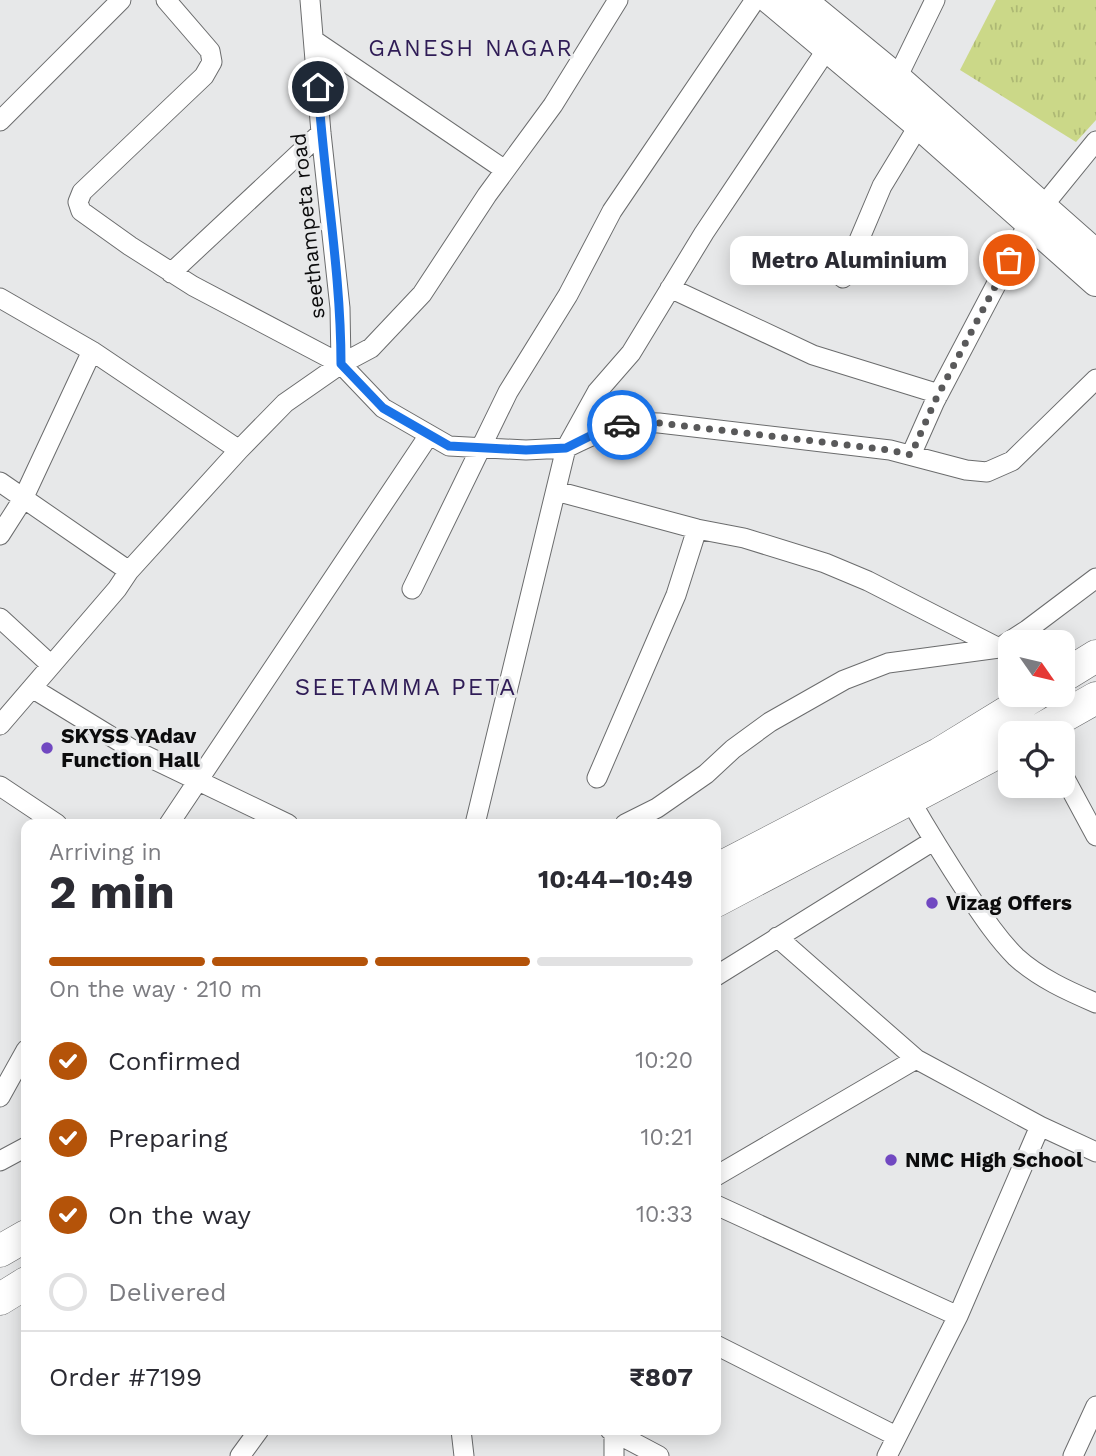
<!DOCTYPE html>
<html lang="en">
<head>
<meta charset="utf-8">
<style>
	body { margin:0; font-family:"Work Sans",sans-serif; background:#f2f2f3; color:#2b2b33; height:100vh; display:flex; flex-direction:column; font-size:26px; white-space:nowrap }
	* { box-sizing:border-box; margin:0 }
	p { font-size:23px; color:#7c7c81 }
	.icon { flex:none; width:38px; height:38px; fill:none; stroke:currentColor; stroke-width:2; stroke-linecap:round; stroke-linejoin:round }
	.map { position:relative; flex:1; overflow:hidden }
	.side { position:absolute; left:21px; top:819px; width:700px; height:616px; display:flex; flex-direction:column; background:#fff; border-radius:14px; box-shadow:0 4px 18px #0003 }
	.side>* { flex:none }
	.needle { width:46px; rotate:124deg }
	.fabs { position:absolute; left:998px; top:630px; display:grid; gap:14px }
	.fabs a { display:grid; place-items:center; width:77px; height:77px; border-radius:14px; background:#fff; box-shadow:0 4px 18px #0003; font-size:35px }
	.pin { position:absolute; display:grid; place-items:center; width:60px; height:60px; color:#fff; margin:-30px; border:4px solid #fff; border-radius:50%; box-shadow:0 2px 7px #0007 }
	.courier { position:absolute; display:grid; place-items:center; width:70px; height:70px; margin:-35px; border:5px solid #1a73e8; border-radius:50%; background:#fff; color:#222; box-shadow:0 2px 9px #0007 }
	.bubble { position:absolute; height:49px; border-radius:14px; background:#fff; box-shadow:0 4px 18px #0003; font-size:23px; font-weight:700; line-height:49px; text-align:center }
	.overview em { font-style:normal; font-weight:700 }
	.overview div { display:flex; flex-direction:column-reverse }
	.overview { display:flex; align-items:center; justify-content:space-between; height:119px; padding:0 28px }
	h1 { font-size:46px; font-weight:700; line-height:52px }
	.bar { display:grid; grid-template-columns:repeat(4,1fr); gap:10px 7px; align-content:center; height:84px; padding:0 28px }
	.bar i { height:9px; border-radius:5px; background:#e1e1e2 }
	.bar .selected { background:#b45309 }
	.bar p { grid-column:span 4 }
	.line { display:flex; align-items:center; gap:18px; padding:0 28px; border-top:2px solid #e1e1e2 }
	.line div { flex:1 }
	ol { padding:0 28px; list-style:none }
	li { display:flex; align-items:center; gap:21px; height:77px }
	li p { margin-inline-start:auto }
	li .icon { padding:7px; border-radius:50%; background:#b45309; color:#fff; stroke-width:4 }
	li:last-child { color:#7c7c81 }
	li i { width:38px; height:38px; border:4px solid #e1e1e2; border-radius:50% }
	.map>svg:first-child { display:block }
</style>
</head>
<body>
<div class="map">
<svg width="1096" height="1456" viewBox="0 0 1096 1456">
	<defs>
		<pattern id="grass-tufts" width="24" height="20" patternUnits="userSpaceOnUse" patternTransform="scale(1.75)"><rect width="24" height="20" fill="#cbd888"/><path d="M3 7l-1-3M5 7V3M7 7l1-3M15 17l-1-3M17 17v-4M19 17l1-3" fill="none" stroke="#adb874"/></pattern>
	</defs>
	<rect width="100%" height="100%" fill="#e7e8e9"/>
	<path fill="url(#grass-tufts)" d="M 996,0 L 1096,0 L 1096,120 L 1076,142 L 960,70 Z"/>
	<g fill="none" stroke-linecap="round" stroke-linejoin="round">
		<defs>
			<path id="street" d="M 166,0 L 210,51 L 212,62 L 204,76 L 82,192 L 78,202 L 81,211 L 130,246 L 193,286 L 341,364
				M 310,0 L 321,133 L 340,308 L 341,364
				M 315,41 L 505,170
				M 897,78 L 935,0
				M 0,121 L 121,0
				M 1043,206 L 1096,141
				M 171,273 L 321,133
				M 843,278 L 882,186 L 919,125
				M 670,288 L 813,355 L 939,394
				M 0,298 L 92,351 L 239,450
				M 341,364 L 371,348 L 422,294 L 487,195 L 553,105 L 618,0
				M 911,455 L 935,401 L 1029,222
				M 0,482 L 129,571
				M 556,491 L 697,529 L 744,538 L 825,563 L 868,581 L 999,648
				M 0,535 L 23,499 L 92,351
				M 412,589 L 508,392 L 568,295 L 612,211 L 755,0
				M 0,618 L 51,665
				M 32,688 L 130,748 L 288,824
				M 0,725 L 117,589 L 129,571 L 239,450 L 285,403 L 341,364 L 383,408 L 449,446 L 526,450 L 566,448 L 597,392 L 631,353 L 704,233 L 827,49
				M 1062,773 L 1096,836
				M 597,778 L 676,595 L 697,529
				M 0,786 L 57,824
				M 910,800 C 929,833 949,865 970,897 C 984,918 998,939 1016,957 C 1039,978 1068,991 1096,1003
				M 169,824 L 429,435
				M 475,824 L 566,448 C 600,431 621,421 659,423 L 890,450 L 966,470 L 987,472 L 1012,461 L 1096,379
				M 625,824 L 657,808 L 706,774 L 733,749 L 770,722 L 844,680 L 888,663 L 999,648 L 1027,630 L 1096,578
				M 777,937 L 916,1059 L 1040,1126
				M 716,976 L 933,841
				M 0,1097 L 26,1050
				M 0,1161 L 26,1147
				M 716,1176 L 916,1059
				M 716,1205 L 958,1316
				M 716,1345 L 896,1436
				M 461,1430 L 464,1456
				M 610,1430 L 659,1456
				M 614,1433 L 614,1456
				M 240,1456 L 259,1430
				M 887,1456 L 958,1316 L 1040,1126 L 1096,1152
				M 1073,1456 L 1096,1406"/>
			<path id="secondary" d="M 770,0 L 919,125 L 1096,282
				M 802,0 L 897,78 L 1096,254"/>
			<path id="primary" d="M 1062,677 L 1096,656
				M 1034,733 L 1096,698
				M 716,870 L 939,754 L 1035,695
				M 716,901 L 1010,746
				M 0,1251 L 26,1236
				M 0,1299 L 26,1283"/>
		</defs>
		<use href="#street" stroke="#6b6c6d" stroke-width="21"/>
		<use href="#secondary" stroke="#6b6c6d" stroke-width="30"/>
		<use href="#primary" stroke="#6b6c6d" stroke-width="33"/>
		<use href="#street" stroke="#fff" stroke-width="19"/>
		<use href="#secondary" stroke="#fff" stroke-width="28"/>
		<use href="#primary" stroke="#fff" stroke-width="32"/>
	</g>
	<g fill="none" stroke-linecap="round" stroke-linejoin="round">
		<path stroke="#59595a" stroke-width="7" stroke-dasharray="0 12.6" d="M 622,425 L 634,422 L 659,423 L 890,450 L 911,455 L 935,401 L 1009,260"/>
		<path stroke="#1a73e8" stroke-width="9" d="M 318,87 C 324,180 341,272 341,364 L 383,408 L 449,446 L 526,450 L 566,448 L 604,429 L 622,425"/>
	</g>
	<g fill="#7148c1" stroke="#e7e8e9" stroke-width="2.5">
		<circle cx="47" cy="748" r="7"/>
		<circle cx="932" cy="903" r="7"/>
		<circle cx="891" cy="1160" r="7"/>
	</g>
	<g text-anchor="middle" stroke-width="6" stroke-linejoin="round" paint-order="stroke">
		<g font-size="21" fill="#0c0c0d" stroke="#e7e8e9">
			<text transform="translate(308 226) rotate(-96)" y="7">seethampeta road</text>
		</g>
		<g font-size="21" font-weight="bold" fill="#0c0c0d" stroke="#e7e8e9" text-anchor="start">
			<text x="61" y="743">SKYSS YAdav<tspan x="61" dy="24">Function Hall</tspan></text>
			<text x="946" y="910">Vizag Offers</text>
			<text x="905" y="1167">NMC High School</text>
		</g>
		<g font-size="23" letter-spacing="2" fill="#2f1c56" stroke="#e7e8e9">
			<text x="471" y="56">GANESH NAGAR</text>
		</g>
		<g font-size="24" letter-spacing="2" fill="#2f1c56" stroke="#e7e8e9">
			<text x="406" y="695">SEETAMMA PETA</text>
		</g>
	</g>
</svg>
<div class="fabs">
<a><svg class="needle" viewBox="-14 -14 28 28"><path d="M0-13l5 13h-10z" fill="#e53935"/><path d="M0 13l5-13h-10z" fill="#7c7c81"/></svg></a>
<a><svg class="icon" aria-label="locate" viewBox="0 0 24 24"><circle cx="12" cy="12" r="6"/><path d="M12 2v4M12 18v4M2 12h4M18 12h4"/></svg></a>
</div>
<div class="pin" style="left:1009px;top:260px;background:#ea580c"><svg class="icon" aria-label="bag" viewBox="0 0 24 24"><path d="M5 8h14l-1 12H6zM9 8a3 3 0 0 1 6 0"/></svg></div>
<div class="pin" style="left:318px;top:87px;background:#1f2937"><svg class="icon" aria-label="home" viewBox="0 0 24 24"><path d="M3 11l9-7 9 7M6 9v11h12V9"/></svg></div>
<div class="courier" style="left:622px;top:425px"><svg class="icon" aria-label="car" viewBox="0 0 24 24"><path d="M5 17H2v-5l4-1 3-4h7l3 4 3 1v5h-3M9 17h6M6 11h13"/><circle cx="7" cy="17" r="2"/><circle cx="17" cy="17" r="2"/></svg></div>
<div class="bubble" style="left:730px;top:236px;width:238px">Metro Aluminium</div>
<section class="side">
<div class="overview"><div><h1>2 min</h1><p>Arriving in</p></div><em>10:44–10:49</em></div>
<div class="bar"><i class="selected"></i><i class="selected"></i><i class="selected"></i><i></i><p>On the way · 210 m</p></div>
<ol>
<li><svg class="icon" aria-label="check" viewBox="0 0 24 24"><path d="M5 12l5 5 9-10"/></svg>Confirmed<p>10:20</p></li>
<li><svg class="icon" aria-label="check" viewBox="0 0 24 24"><path d="M5 12l5 5 9-10"/></svg>Preparing<p>10:21</p></li>
<li><svg class="icon" aria-label="check" viewBox="0 0 24 24"><path d="M5 12l5 5 9-10"/></svg>On the way<p>10:33</p></li>
<li><i></i>Delivered</li>
</ol>
<div class="line" style="height:91px"><div>Order #7199</div><b>₹807</b></div>
</section>
</div>
</body>
</html>
